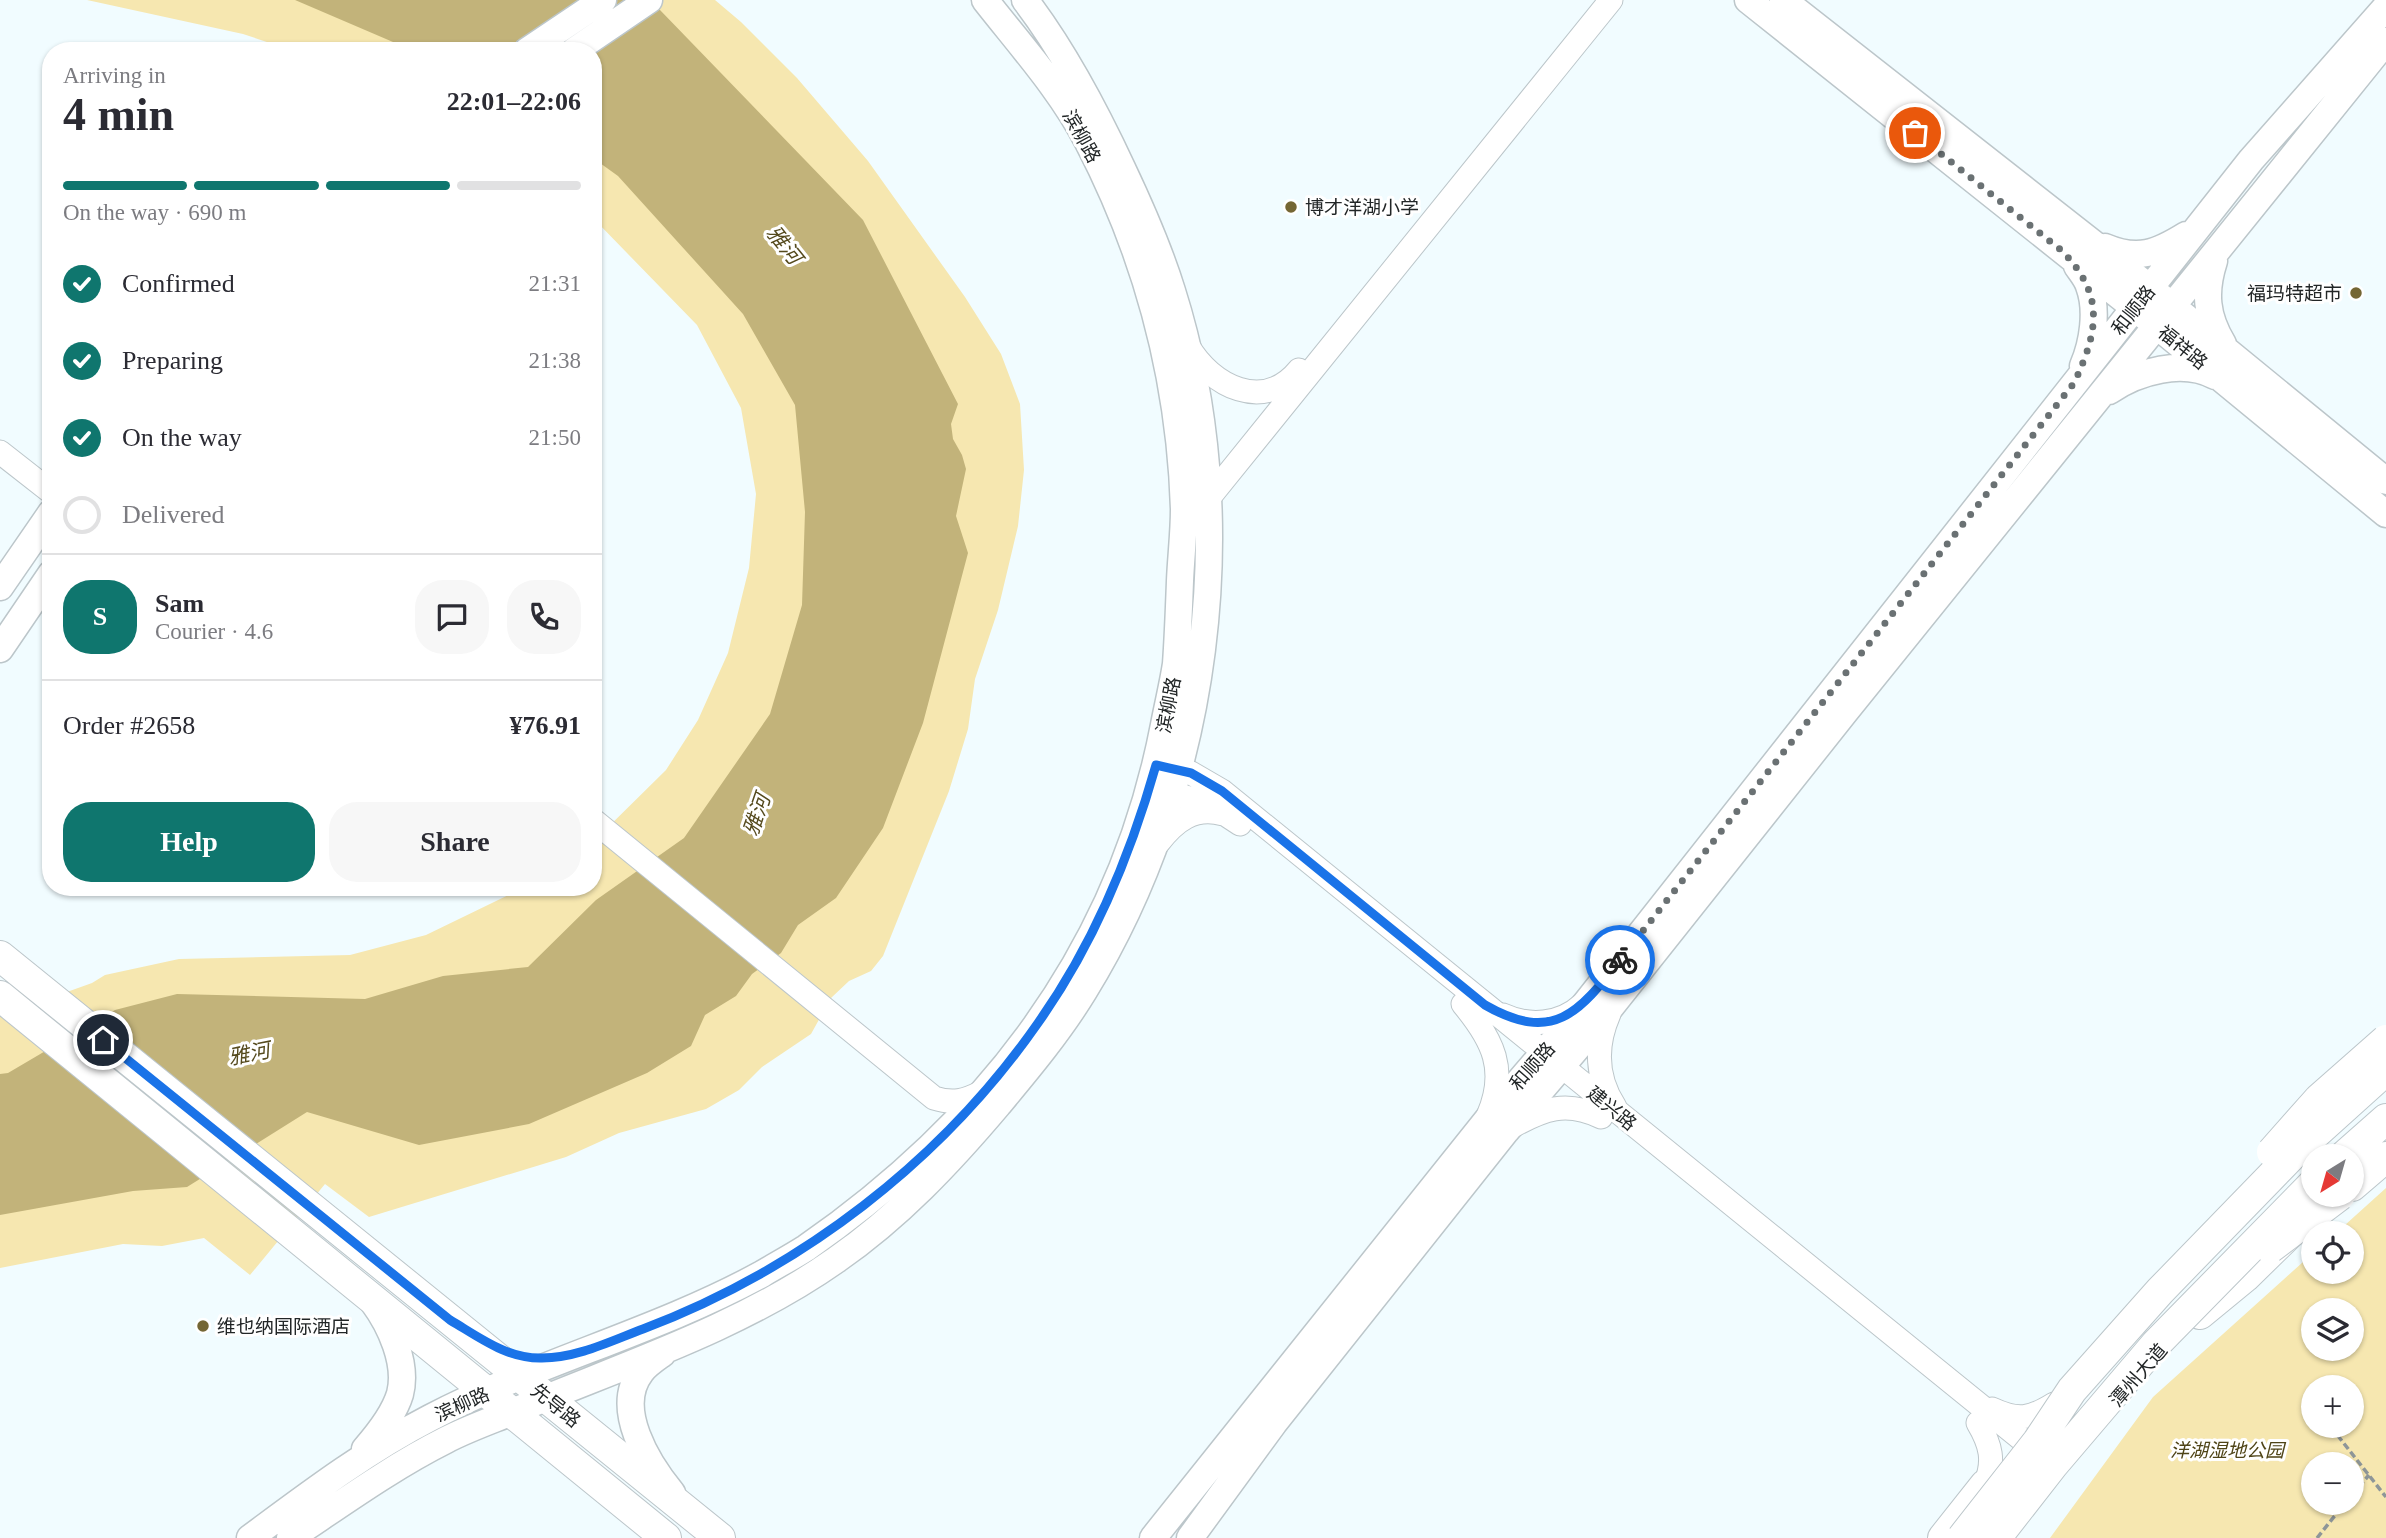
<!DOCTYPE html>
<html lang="en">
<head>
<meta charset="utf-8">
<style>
	body { margin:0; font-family:"Times New Roman","Noto Sans SC",serif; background:#f7f7f7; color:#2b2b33; height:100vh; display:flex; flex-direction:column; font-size:26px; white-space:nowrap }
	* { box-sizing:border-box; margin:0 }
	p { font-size:23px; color:#7c7c81 }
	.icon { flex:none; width:38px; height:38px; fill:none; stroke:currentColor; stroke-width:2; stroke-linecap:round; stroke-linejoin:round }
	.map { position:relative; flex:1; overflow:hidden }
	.details { position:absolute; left:42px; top:42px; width:560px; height:854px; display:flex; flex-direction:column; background:#fff; border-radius:28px; box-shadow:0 2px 5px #0004 }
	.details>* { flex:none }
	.needle { width:46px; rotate:217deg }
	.tools { position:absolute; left:2301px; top:1144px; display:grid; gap:14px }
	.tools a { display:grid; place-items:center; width:63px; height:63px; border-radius:50%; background:#fff; box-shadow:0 2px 5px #0004; font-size:35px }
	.pin { position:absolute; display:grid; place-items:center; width:60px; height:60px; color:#fff; margin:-30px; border:4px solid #fff; border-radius:50%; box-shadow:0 2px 7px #0007 }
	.courier { position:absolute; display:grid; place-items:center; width:70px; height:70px; margin:-35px; border:5px solid #1a73e8; border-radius:50%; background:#fff; color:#222; box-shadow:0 2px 9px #0007 }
	.head em { font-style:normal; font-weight:600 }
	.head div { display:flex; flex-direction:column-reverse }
	.head { display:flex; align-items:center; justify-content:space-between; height:119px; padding:0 21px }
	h1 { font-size:46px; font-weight:600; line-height:52px }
	.bar { display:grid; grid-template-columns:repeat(4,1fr); gap:10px 7px; align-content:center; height:84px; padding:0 21px }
	.bar i { height:9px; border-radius:5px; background:#e1e1e2 }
	.bar .current { background:#0f766e }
	.bar p { grid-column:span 4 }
	.line { display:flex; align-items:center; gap:18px; padding:0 21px; border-top:2px solid #e1e1e2 }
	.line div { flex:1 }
	.round { display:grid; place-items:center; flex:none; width:74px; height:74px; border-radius:28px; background:#f7f7f7 }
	ol { padding:0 21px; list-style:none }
	li { display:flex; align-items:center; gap:21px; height:77px }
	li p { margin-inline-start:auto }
	li .icon { padding:7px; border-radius:50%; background:#0f766e; color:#fff; stroke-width:4 }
	li:last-child { color:#7c7c81 }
	li i { width:38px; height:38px; border:4px solid #e1e1e2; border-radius:50% }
	.cta { display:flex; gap:14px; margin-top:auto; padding:14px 21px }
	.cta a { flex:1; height:80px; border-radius:28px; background:#0f766e; color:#fff; font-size:28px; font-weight:600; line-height:80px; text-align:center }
	.cta a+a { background:#f7f7f7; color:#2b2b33 }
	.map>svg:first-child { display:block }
</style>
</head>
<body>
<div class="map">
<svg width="2386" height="1538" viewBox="0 0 2386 1538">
	<rect width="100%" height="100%" fill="#f1fcff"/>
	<path fill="#f6e7b0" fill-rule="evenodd" d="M 87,0 L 715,0 L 741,22 L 797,78 L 868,161 L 965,297 L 1001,354 L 1020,404 L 1024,470 L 1018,526 L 998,610 L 975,679 L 968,729 L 949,791 L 883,956 L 871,971 L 849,981 L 831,998 L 811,1034 L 762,1067 L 739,1090 L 706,1109 L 619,1133 L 566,1157 L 369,1217 L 325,1184 L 250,1275 L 204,1238 L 162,1246 L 123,1244 L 0,1268 L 0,1016 L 92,983 L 105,975 L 179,959 L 350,955 L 426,935 L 525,887 L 593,887 L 593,842 L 666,770 L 698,720 L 728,653 L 749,568 L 756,494 L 741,408 L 697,325 L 593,218 L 593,51 L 294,51 L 243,34 Z
		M 2386,1188 L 2386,1538 L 2050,1538 L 2153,1397 L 2313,1253 L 2314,1272 L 2352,1272 L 2352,1234 L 2335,1234 ZM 2314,1311 L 2352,1311 L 2352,1349 L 2314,1349 ZM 2314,1388 L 2352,1388 L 2352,1426 L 2314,1426 ZM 2314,1465 L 2352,1465 L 2352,1503 L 2314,1503 Z"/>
	<path fill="#c2b37a" d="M 295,0 L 646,0 L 660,10 L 863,220 L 958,404 L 951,424 L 953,439 L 962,455 L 966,469 L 956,516 L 968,553 L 923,723 L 883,828 L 836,898 L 798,925 L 781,953 L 752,974 L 736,996 L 705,1015 L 691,1046 L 647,1073 L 529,1124 L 419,1145 L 307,1112 L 187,1187 L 133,1191 L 0,1215 L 0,1074 L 8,1073 L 115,1010 L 177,994 L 365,999 L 443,976 L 528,967 L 596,900 L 684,838 L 770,714 L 802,605 L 805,512 L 795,405 L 743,314 L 618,176 L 593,158 L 593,51 L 414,51 Z"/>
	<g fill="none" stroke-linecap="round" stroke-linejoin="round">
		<defs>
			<path id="tertiary" d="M 1188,346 C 1211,386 1264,413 1299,370
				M 0,452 L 51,492
				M 1208,499 L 1611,0
				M 1160,766 L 1191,773 L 1222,791 L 2045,1458
				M 1153,788 L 1208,803 L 1240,824
				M 593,820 L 934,1098 C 953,1104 965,1101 982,1092
				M 1158,843 C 1175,821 1194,806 1223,814
				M 1463,1004 C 1493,1040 1508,1070 1488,1116
				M 1609,1014 C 1595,1046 1596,1078 1615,1107
				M 1503,1015 C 1529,1027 1560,1025 1582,1005
				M 1511,1127 C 1543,1109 1566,1100 1601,1117
				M 1992,1409 C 2018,1421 2030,1419 2054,1404
				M 1978,1423 C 1991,1445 1995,1461 1985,1485"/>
			<path id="secondary" d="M 1748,0 L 2156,325 L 2386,514
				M 1783,0 L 2150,288 L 2386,481
				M 527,51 L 603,0
				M 574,51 L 649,0
				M 2105,247 C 2138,261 2157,253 2186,235
				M 2214,261 C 2204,292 2206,316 2223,344
				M 2077,266 C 2081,272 2087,279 2089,286 C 2098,310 2093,343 2083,366
				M 2109,391 C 2138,371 2183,359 2215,376
				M 0,587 L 51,513
				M 0,649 L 51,574
				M 662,1354 C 655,1359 646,1365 641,1372 C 613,1408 648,1464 672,1493
				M 365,1449 C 379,1433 394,1414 400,1394 C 408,1363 390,1325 373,1302
				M 250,1538 C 308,1495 366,1451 430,1418 C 537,1362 656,1332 762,1274 C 777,1265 792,1257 806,1248 C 991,1119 1121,949 1164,725 C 1168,704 1173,684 1176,664 C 1178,636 1179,608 1180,581 C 1181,557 1184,533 1184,509 C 1180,380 1147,256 1088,142 C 1061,90 1021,46 985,0
				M 290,1538 C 341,1504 392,1467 446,1440 C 467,1429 490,1421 512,1412 C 621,1366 738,1329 836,1260 C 898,1217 949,1163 998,1105 C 1028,1069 1059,1032 1084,991 C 1209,788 1244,519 1172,291 C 1159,249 1141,208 1122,168 C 1095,110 1064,51 1025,0
				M 1153,1538 L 1499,1105 L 1578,1013 L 2251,160 L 2386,7
				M 1190,1538 L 1274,1423 L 1506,1131 L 1594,1028 L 1845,712 L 2386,41"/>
			<path id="primary" d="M 0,956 L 720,1538
				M 0,996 L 666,1538
				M 2200,1314 L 2245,1277 L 2290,1233
				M 1943,1538 L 1985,1485"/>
			<path id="trunk" d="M 2343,1157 L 2386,1119
				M 2352,1186 L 2386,1157"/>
		</defs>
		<use href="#tertiary" stroke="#bcc6ca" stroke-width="25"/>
		<use href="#secondary" stroke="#bcc6ca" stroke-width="29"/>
		<use href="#primary" stroke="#bcc6ca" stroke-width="32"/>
		<use href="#trunk" stroke="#bcc6ca" stroke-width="32"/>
		<path stroke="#8e9698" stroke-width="3.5" stroke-dasharray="7 3.5" stroke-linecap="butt" d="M 2331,1427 L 2386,1497
			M 2352,1495 L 2369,1475
			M 2317,1538 L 2345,1503"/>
		<use href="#tertiary" stroke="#fff" stroke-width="23"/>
		<use href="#secondary" stroke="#fff" stroke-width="26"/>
		<use href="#primary" stroke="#fff" stroke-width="30"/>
		<use href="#trunk" stroke="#fff" stroke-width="30"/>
		<defs>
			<path id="trunk-bridge" d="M 2272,1152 L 2319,1099 L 2386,1040
				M 2270,1248 L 2340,1195
				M 1962,1538 L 2038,1441 L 2072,1390 L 2160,1291 L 2296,1151 L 2386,1070
				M 1996,1538 L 2053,1465 L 2156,1344 L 2314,1183"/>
		</defs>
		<use href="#trunk-bridge" stroke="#bcc6ca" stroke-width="32" stroke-linecap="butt"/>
		<use href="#trunk-bridge" stroke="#fff" stroke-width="30"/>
	</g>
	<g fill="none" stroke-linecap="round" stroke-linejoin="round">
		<path stroke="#6a7173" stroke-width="7" stroke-dasharray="0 12.6" d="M 1620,960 L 2074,383 C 2099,330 2105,294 2061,250 L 1915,133"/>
		<path stroke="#1a73e8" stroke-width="9" d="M 103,1040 L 450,1320 C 479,1337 507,1359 542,1358 C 577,1358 611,1341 643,1329 C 801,1269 941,1162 1038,1023 C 1094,944 1130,857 1156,765 L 1191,773 L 1222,791 L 1485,1005 C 1553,1044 1579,1013 1620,960"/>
	</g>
	<g fill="#746634" stroke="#fff" stroke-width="2.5">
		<circle cx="1291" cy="207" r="7"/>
		<circle cx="2356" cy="293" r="7"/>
		<circle cx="203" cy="1326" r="7"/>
	</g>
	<g text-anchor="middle" stroke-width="6" stroke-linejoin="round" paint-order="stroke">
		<g font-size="19" fill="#222627" stroke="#fff">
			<text transform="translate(1082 136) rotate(61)" y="7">滨柳路</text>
			<text transform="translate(2133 310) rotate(-52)" y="7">和顺路</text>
			<text transform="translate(2183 347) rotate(39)" y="7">福祥路</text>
			<text transform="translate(1168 705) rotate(-79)" y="7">滨柳路</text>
			<text transform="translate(1532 1066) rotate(-49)" y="7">和顺路</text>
			<text transform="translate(1612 1108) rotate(39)" y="7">建兴路</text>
			<text transform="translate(2138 1375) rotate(-49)" y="7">潭州大道</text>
			<text transform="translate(462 1404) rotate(-24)" y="7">滨柳路</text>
			<text transform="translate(556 1405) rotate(39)" y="7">先导路</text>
		</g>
		<g font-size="19" fill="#222627" stroke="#fff" text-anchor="start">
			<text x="1305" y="214">博才洋湖小学</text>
			<text x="2342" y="300" text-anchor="end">福玛特超市</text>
			<text x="217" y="1333">维也纳国际酒店</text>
		</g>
		<g font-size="19" font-style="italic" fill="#4f4417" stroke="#fff">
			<text x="2227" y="1457">洋湖湿地公园</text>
		</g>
		<g font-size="21" font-style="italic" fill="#554a1d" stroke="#fff">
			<text transform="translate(784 245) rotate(51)" y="7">雅河</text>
			<text transform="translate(757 815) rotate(-71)" y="7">雅河</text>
			<text transform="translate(249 1054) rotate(-11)" y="7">雅河</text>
		</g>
	</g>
</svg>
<div class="tools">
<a><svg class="needle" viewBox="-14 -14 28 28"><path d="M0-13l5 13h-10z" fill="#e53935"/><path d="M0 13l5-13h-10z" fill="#7c7c81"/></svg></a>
<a><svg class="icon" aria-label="locate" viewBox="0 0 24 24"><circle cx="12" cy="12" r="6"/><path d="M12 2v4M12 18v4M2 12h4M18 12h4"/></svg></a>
<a><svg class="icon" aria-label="layers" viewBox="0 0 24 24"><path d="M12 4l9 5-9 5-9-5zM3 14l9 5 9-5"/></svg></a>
<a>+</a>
<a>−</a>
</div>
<div class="pin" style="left:1915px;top:133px;background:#ea580c"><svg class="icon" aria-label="bag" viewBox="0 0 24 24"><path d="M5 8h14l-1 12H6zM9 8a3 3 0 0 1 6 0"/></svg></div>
<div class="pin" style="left:103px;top:1040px;background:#1f2937"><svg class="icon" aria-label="home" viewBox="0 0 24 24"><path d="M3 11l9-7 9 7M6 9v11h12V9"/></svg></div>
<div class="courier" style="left:1620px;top:960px"><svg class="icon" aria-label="bike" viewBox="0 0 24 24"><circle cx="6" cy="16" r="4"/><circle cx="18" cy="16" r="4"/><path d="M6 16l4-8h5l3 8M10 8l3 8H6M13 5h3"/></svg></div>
<section class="details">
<div class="head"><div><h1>4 min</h1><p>Arriving in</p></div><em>22:01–22:06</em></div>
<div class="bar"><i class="current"></i><i class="current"></i><i class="current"></i><i></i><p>On the way · 690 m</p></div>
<ol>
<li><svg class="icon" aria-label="check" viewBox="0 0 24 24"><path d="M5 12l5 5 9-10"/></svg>Confirmed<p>21:31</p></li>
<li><svg class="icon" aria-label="check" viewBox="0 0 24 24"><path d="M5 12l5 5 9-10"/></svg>Preparing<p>21:38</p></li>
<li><svg class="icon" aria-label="check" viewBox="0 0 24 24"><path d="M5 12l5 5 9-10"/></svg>On the way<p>21:50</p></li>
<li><i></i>Delivered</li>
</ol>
<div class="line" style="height:126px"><b class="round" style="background:#0f766e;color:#fff">S</b><div><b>Sam</b><p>Courier · 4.6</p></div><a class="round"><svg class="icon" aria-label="chat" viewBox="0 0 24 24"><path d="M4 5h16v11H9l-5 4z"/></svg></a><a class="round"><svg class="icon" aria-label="phone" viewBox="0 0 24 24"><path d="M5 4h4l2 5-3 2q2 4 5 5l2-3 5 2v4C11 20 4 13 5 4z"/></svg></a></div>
<div class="line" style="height:91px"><div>Order #2658</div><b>¥76.91</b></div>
<div class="cta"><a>Help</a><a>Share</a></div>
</section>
</div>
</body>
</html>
